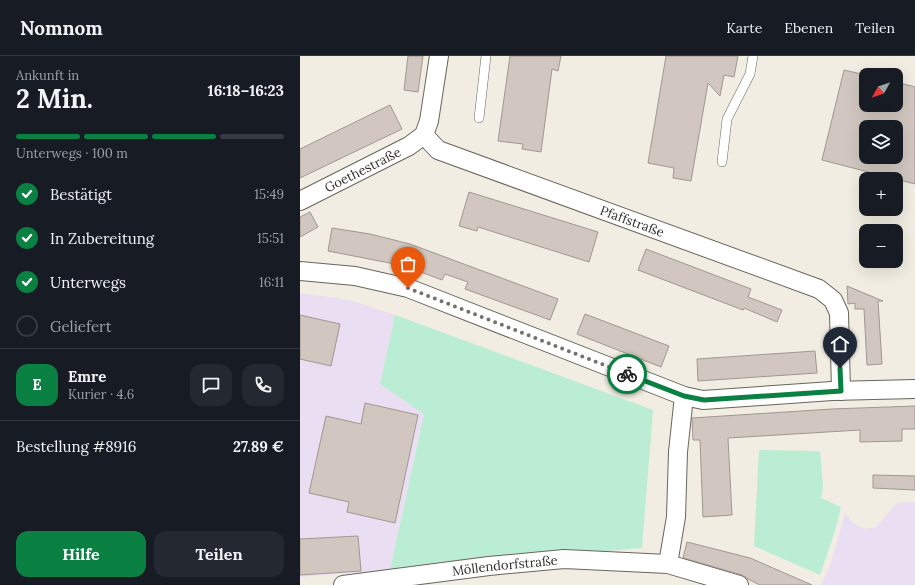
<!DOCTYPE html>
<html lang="de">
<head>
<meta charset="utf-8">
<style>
	body { margin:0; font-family:Lora,serif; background:#242831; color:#f1f3f6; height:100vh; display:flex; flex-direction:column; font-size:15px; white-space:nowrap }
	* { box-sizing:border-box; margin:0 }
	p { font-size:13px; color:#9ea1a6 }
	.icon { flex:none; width:22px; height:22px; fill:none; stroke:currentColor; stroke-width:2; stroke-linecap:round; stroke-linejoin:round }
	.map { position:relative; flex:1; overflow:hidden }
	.details { display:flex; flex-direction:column; background:#171b24; width:300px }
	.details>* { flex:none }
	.needle { width:26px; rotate:230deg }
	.controls { position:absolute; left:559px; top:12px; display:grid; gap:8px }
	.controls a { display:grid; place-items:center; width:44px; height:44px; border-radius:8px; background:#171b24; box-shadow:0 4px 16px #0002; font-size:20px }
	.pin { position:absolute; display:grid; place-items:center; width:34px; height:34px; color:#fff; margin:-41px -17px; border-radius:50% 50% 50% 0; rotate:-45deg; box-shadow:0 0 4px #0007 }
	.pin .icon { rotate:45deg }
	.courier { position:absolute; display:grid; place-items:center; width:40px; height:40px; margin:-20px; border:3px solid #0b8043; border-radius:50%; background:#fff; color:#222; box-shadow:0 1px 5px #0007 }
	.headline em { font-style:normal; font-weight:800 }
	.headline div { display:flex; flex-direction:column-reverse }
	.headline { display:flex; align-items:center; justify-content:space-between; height:68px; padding:0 16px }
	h1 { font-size:26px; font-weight:800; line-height:30px }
	.bar { display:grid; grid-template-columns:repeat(4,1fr); gap:6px 4px; align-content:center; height:48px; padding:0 16px }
	.bar i { height:5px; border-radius:3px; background:#363941 }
	.bar .active { background:#0b8043 }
	.bar p { grid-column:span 4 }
	.line { display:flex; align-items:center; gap:10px; padding:0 16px; border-top:1px solid #363941 }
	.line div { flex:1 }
	.round { display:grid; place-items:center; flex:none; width:42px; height:42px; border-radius:12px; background:#242831 }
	ol { padding:0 16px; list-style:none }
	li { display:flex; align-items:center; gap:12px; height:44px }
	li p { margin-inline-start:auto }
	li .icon { padding:4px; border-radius:50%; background:#0b8043; color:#fff; stroke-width:4 }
	li:last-child { color:#9ea1a6 }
	li i { width:22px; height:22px; border:2px solid #363941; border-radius:50% }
	.cta { display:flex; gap:8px; margin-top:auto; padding:8px 16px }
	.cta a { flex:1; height:46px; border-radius:12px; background:#0b8043; color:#fff; font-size:16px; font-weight:800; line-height:46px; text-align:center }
	.cta a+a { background:#242831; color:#f1f3f6 }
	header { display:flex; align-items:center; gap:24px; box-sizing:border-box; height:56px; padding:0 20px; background:#171b24; border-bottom:1px solid #363941 }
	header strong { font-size:19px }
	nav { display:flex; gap:22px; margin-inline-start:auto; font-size:14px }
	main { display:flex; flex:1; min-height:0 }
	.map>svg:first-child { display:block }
</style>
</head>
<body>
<header>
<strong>Nomnom</strong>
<nav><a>Karte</a><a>Ebenen</a><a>Teilen</a></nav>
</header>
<main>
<section class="details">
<div class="headline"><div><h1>2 Min.</h1><p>Ankunft in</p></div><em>16:18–16:23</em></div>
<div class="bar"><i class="active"></i><i class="active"></i><i class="active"></i><i></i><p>Unterwegs · 100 m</p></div>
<ol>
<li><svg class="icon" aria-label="check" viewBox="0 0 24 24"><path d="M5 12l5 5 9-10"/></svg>Bestätigt<p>15:49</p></li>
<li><svg class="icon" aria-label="check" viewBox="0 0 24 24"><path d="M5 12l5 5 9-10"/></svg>In Zubereitung<p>15:51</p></li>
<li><svg class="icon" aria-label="check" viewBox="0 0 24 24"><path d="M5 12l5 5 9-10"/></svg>Unterwegs<p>16:11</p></li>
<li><i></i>Geliefert</li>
</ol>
<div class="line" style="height:72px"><b class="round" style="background:#0b8043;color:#fff">E</b><div><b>Emre</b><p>Kurier · 4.6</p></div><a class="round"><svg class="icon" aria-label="chat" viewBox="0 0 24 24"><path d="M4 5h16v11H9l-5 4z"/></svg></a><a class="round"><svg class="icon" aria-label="phone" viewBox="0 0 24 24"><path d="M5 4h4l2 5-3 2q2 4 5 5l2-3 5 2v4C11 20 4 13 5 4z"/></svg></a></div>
<div class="line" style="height:52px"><div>Bestellung #8916</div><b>27.89 €</b></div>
<div class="cta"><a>Hilfe</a><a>Teilen</a></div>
</section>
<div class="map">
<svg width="615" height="529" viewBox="0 0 615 529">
	<rect width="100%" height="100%" fill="#f1ede2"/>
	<path fill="#eadef3" d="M 0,237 L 50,244 L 95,259 L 80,328 L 124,357 L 90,514 L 0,521 Z
		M 615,446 L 615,529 L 521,529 L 531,507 L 545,457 L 554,468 L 565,473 L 576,471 L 597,447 Z"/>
	<path fill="#baedd4" d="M 95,259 L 353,354 L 342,492 L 90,514 L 124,358 L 80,328 Z
		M 459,394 L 520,395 L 523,431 L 521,442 L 541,451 L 535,475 L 520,519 L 454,490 Z"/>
	<path fill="#d1c7c0" stroke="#a19791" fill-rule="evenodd" d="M 108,0 L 123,0 L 118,36 L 104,34 Z
		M 210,0 L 261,0 L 258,15 L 252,13 L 241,96 L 222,93 L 223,88 L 198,85 Z
		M 366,0 L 438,0 L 434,21 L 424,19 L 420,40 L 408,27 L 391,125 L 373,122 L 374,112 L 348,107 Z
		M 544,14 L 566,19 L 566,49 L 596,49 L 596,26 L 615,31 L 615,128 L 522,104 ZM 566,71 L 596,71 L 596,101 L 566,101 Z
		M 90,49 L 102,73 L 0,122 L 0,93 Z
		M 169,136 L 298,176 L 289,206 L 178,171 L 177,175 L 159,170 Z
		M 10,156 L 18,171 L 0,181 L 0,161 Z
		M 32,172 L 70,178 L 110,188 L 258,243 L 250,264 L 165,233 L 168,226 L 145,218 L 142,224 L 105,210 L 28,195 Z
		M 346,193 L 451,233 L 448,241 L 482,254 L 477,266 L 444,252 L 443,254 L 338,214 Z
		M 547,230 L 583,245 L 578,245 L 582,308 L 567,309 L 564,253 L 555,253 L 555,247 L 548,248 Z
		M 285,258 L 369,290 L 361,311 L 277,278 Z
		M 0,259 L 40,268 L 31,310 L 0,303 Z
		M 515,295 L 517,317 L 398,325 L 397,303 Z
		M 65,347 L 118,359 L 95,467 L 47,456 L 49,446 L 9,437 L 26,360 L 61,368 Z
		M 615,350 L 615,373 L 602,373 L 602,385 L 560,386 L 560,374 L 428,382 L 432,459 L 403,461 L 400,384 L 393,384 L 392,362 L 532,353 Z
		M 573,419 L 615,420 L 615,434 L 573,432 Z
		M 58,480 L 61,515 L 0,519 L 0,483 Z
		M 387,486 L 450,502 L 512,529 L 460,529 L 448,523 L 442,519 L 383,502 Z"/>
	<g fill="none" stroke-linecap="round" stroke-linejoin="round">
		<defs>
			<path id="service" d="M 179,62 L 186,0
				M 422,106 L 427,63 L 450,18 L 453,0"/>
			<g id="minor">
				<path id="s1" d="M 139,0 L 129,65 L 124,79 L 138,94 L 519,233 L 533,244 L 539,257 L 541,335"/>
				<path id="s2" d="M 0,145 L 109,90 L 124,79"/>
				<path d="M 0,215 L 55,220 L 108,232 L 384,340 L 403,344 L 532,335 L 615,333"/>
				<path d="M 368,508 L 376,461 L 378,396 L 384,340"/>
				<path id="s3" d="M 43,529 L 189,510 L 264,503 L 368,508 L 439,529"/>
			</g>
		</defs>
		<use href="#service" stroke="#69655c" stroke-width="10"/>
		<use href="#minor" stroke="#69655c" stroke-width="20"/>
		<use href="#service" stroke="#fff" stroke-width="9"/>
		<use href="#minor" stroke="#fff" stroke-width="18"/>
	</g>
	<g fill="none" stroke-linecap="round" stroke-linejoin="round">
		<path stroke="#75726c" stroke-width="4" stroke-dasharray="0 7.2" d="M 108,232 L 327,318"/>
		<path stroke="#0b8043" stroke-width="5" d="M 327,318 L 384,340 L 404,344 L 541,335 L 540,312"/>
	</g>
	<g text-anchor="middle" stroke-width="3.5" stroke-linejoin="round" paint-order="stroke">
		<g font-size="13" fill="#32302c" stroke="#fffaef">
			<text dy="5" stroke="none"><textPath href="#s2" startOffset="70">Goethestraße</textPath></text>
			<text dy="5" stroke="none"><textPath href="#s1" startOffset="308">Pfaffstraße</textPath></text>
			<text dy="5" stroke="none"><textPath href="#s3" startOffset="163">Möllendorfstraße</textPath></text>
		</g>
	</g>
</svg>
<div class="controls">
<a><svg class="needle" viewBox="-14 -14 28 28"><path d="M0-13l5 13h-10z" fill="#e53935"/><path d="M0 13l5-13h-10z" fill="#9ea1a6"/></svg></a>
<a><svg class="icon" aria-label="layers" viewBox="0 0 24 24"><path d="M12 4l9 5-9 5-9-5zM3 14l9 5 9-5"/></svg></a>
<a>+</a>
<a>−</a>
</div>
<div class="pin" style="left:108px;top:232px;background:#ea580c"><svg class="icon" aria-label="bag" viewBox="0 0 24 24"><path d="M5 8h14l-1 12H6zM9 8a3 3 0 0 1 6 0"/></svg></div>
<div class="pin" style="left:540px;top:312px;background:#1f2937"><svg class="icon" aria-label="home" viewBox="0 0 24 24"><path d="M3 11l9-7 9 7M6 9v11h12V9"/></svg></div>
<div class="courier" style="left:327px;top:318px"><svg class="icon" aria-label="bike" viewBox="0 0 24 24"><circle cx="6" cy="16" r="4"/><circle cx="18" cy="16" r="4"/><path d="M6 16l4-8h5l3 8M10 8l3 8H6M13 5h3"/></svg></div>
</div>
</main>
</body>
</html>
